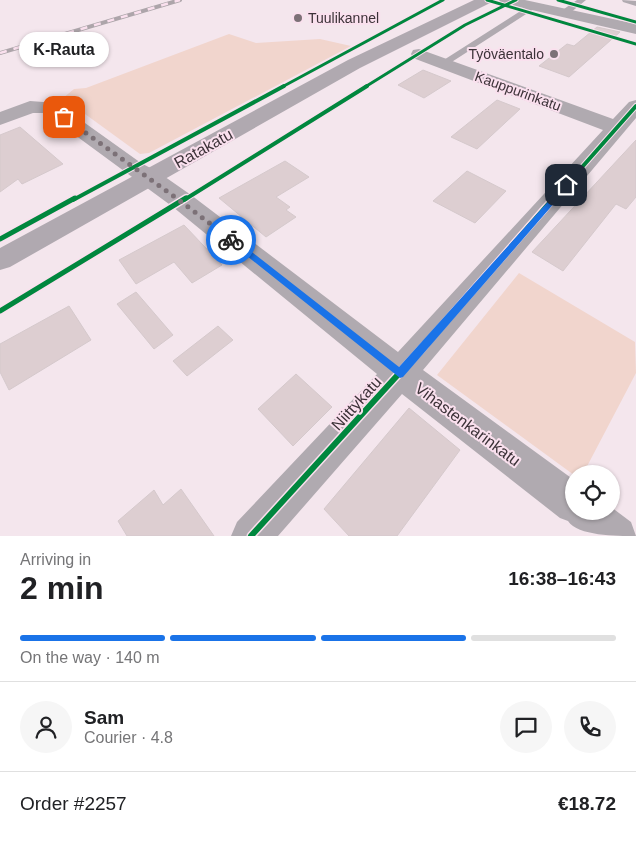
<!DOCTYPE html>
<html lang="en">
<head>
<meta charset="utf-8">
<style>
	body { margin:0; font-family:Arial,sans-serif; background:#f6f6f6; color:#202124; height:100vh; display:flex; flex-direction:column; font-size:19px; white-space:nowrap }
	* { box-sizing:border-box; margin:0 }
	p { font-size:16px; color:#757577 }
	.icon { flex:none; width:28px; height:28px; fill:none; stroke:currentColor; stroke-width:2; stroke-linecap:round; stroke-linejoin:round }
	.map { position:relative; height:536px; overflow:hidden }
	.sheet { display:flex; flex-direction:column; background:#fff; flex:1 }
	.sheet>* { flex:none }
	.controls { position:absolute; left:565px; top:465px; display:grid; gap:10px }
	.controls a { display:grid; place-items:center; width:55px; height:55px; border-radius:50%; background:#fff; box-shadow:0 1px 4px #0004; font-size:25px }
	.pin { position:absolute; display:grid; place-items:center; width:42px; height:42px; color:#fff; margin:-21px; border-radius:10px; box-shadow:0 2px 8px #0006 }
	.courier { position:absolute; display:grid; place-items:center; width:50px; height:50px; margin:-25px; border:4px solid #1a73e8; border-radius:50%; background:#fff; color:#222; box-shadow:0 1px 6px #0007 }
	.bubble { position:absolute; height:35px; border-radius:18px; background:#fff; box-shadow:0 1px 4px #0004; font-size:16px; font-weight:600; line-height:35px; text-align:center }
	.summary em { font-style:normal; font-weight:600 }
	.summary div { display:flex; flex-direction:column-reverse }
	.summary { display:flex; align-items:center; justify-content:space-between; height:85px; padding:0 20px }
	h1 { font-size:32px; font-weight:600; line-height:38px }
	.bar { display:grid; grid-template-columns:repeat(4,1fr); gap:8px 5px; align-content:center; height:60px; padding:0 20px }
	.bar i { height:6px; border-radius:4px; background:#e0e0e0 }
	.bar .selected { background:#1a73e8 }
	.bar p { grid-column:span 4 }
	.line { display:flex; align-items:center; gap:12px; padding:0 20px; border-top:1px solid #e0e0e0 }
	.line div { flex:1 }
	.round { display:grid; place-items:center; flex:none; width:52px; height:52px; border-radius:26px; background:#f6f6f6 }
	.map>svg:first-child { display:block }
</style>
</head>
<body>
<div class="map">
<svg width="636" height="536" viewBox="0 0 636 536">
	<rect width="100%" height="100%" fill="#f4e6ed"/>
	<path fill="#f1d5cd" d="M 229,34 L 256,43 L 320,39 L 351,46 L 149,153 L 140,154 L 63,98 L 74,89 L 86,88 Z
		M 519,273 L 635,342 L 636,373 L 583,474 L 574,474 L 574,475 L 437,375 Z"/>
	<path fill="#ddced1" stroke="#d5c9cc" d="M 597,27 L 620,32 L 569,77 L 539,66 L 567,44 L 574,46 Z
		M 423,70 L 451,81 L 424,98 L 398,85 Z
		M 497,100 L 520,109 L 477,149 L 451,137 Z
		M 20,127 L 63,164 L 22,184 L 18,179 L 0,192 L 0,135 Z
		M 636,140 L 636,197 L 626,209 L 616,204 L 563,271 L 532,252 Z
		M 285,161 L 309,177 L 276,197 L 290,207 L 286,210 L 296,217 L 266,237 L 219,198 Z
		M 467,171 L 506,191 L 475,223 L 433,201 Z
		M 184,225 L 222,265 L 192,283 L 174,262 L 136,284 L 119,260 Z
		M 136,292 L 173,335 L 154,349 L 117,304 Z
		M 69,306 L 91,340 L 9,390 L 0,372 L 0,344 Z
		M 218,326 L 233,340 L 187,376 L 173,361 Z
		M 296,374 L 332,407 L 293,446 L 258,409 Z
		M 409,408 L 460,450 L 397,536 L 349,536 L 324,509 Z
		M 181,489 L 214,536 L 127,536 L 118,521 L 154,490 L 163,505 Z"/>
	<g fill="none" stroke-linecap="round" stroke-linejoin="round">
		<path fill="#b0aab0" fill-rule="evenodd" d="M 577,0 L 586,0 L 570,13 L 564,13 L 564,9 Z
			M 622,0 L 636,1 L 636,6 L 623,2 Z
			M 530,5 L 537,7 L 447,65 L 444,66 L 439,63 Z"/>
		<path fill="#b0aab0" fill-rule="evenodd" d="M 499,0 L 525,0 L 636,24 L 636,34 L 506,4 L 501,3 Z
			M 419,49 L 613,119 L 629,102 L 636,100 L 636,118 L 423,370 L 574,480 L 574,511 L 611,511 L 611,507 L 631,522 L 636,536 C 616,536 578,536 568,521 L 560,518 L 402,394 L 278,536 L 231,536 L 237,522 L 377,374 L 173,207 L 45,113 L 33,113 L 0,125 L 0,112 L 30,101 L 57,103 L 141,163 L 158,172 L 191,195 L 398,352 L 603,130 L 413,58 L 411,54 L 413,50 Z"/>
		<path fill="#b0a9b0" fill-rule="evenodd" d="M 474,0 L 492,0 L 490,3 L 360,68 L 10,267 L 0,270 L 0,248 L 348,60 Z"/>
		<defs>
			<path id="rail" d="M 0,53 L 180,0"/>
		</defs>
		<use href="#rail" stroke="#ada5aa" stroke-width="4"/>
		<use href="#rail" stroke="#fae0ee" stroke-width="2.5" stroke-dasharray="7" stroke-linecap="butt"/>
		<defs>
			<path id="cycleway-far3" d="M 487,0 L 636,44
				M 558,0 L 636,22
				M 282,87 L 443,0
				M 365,87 L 465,25 L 516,0"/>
			<path id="cycleway-far2" d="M 73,200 L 284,86
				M 184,200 L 367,86
				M 553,200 L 636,106"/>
			<path id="cycleway-far1" d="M 0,239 L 75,198
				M 0,311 L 186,198
				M 424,346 L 554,198"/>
			<path id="cycleway" d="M 251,536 L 425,345"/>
		</defs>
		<use href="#cycleway-far3" stroke="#fae0ee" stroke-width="5"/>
		<use href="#cycleway-far2" stroke="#fae0ee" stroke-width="6"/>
		<use href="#cycleway-far1" stroke="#fae0ee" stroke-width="8"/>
		<use href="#cycleway" stroke="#fae0ee" stroke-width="9"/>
		<use href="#cycleway-far3" stroke="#00873e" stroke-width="3"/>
		<use href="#cycleway-far2" stroke="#00873e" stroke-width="4"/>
		<use href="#cycleway-far1" stroke="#00873e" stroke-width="5"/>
		<use href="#cycleway" stroke="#00873e" stroke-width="6"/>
	</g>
	<path fill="#1a73e8" d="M 564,184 L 570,185 L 403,377 L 400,378 L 227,240 L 228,238 L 234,238 L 399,367 Z"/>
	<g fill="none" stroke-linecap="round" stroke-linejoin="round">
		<path stroke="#7c7177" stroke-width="5" stroke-dasharray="0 9" d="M 64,117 C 120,158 177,197 231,240"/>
	</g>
	<g fill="#7c7177" stroke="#fae0ee" stroke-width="2">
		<circle cx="298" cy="18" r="5"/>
		<circle cx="554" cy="54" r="5"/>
	</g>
	<g text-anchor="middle" stroke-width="4" stroke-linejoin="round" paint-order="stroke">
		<g font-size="14" fill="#3c3238" stroke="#fae0ee" text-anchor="start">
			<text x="308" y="23">Tuulikannel</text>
			<text x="544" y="59" text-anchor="end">Työväentalo</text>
		</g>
		<g font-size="14" fill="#3c3238" stroke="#fae0ee">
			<text transform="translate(518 91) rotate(20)" y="5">Kauppurinkatu</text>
		</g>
		<g font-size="16" fill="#3c3238" stroke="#fae0ee">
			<text transform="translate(203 148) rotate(-29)" y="6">Ratakatu</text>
			<text transform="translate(356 403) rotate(-48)" y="6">Niittykatu</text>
			<text transform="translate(468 424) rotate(37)" y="6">Vihastenkarinkatu</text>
		</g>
	</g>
</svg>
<div class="controls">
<a><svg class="icon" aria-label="locate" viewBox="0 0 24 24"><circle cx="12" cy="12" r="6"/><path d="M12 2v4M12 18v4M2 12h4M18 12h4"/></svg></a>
</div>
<div class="pin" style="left:64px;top:117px;background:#ea580c"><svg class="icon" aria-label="bag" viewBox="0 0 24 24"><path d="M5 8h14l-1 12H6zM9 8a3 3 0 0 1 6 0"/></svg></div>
<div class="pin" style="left:566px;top:185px;background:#1f2937"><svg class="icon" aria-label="home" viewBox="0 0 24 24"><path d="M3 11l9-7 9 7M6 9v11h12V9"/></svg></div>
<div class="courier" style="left:231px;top:240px"><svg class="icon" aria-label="bike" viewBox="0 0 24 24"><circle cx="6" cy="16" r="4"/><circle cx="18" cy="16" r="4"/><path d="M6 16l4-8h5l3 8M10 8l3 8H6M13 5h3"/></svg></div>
<div class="bubble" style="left:19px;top:32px;width:90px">K-Rauta</div>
</div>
<section class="sheet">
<div class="summary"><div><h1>2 min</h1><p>Arriving in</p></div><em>16:38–16:43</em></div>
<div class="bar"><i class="selected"></i><i class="selected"></i><i class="selected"></i><i></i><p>On the way · 140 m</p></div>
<div class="line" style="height:90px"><a class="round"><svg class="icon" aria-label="person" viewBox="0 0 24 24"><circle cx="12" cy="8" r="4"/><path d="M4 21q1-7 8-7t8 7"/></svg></a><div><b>Sam</b><p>Courier · 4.8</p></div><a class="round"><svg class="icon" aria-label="chat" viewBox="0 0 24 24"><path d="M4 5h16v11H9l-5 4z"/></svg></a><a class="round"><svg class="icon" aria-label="phone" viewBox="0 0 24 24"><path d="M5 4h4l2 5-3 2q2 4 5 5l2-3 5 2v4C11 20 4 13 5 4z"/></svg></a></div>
<div class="line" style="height:65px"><div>Order #2257</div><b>€18.72</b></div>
</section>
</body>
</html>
